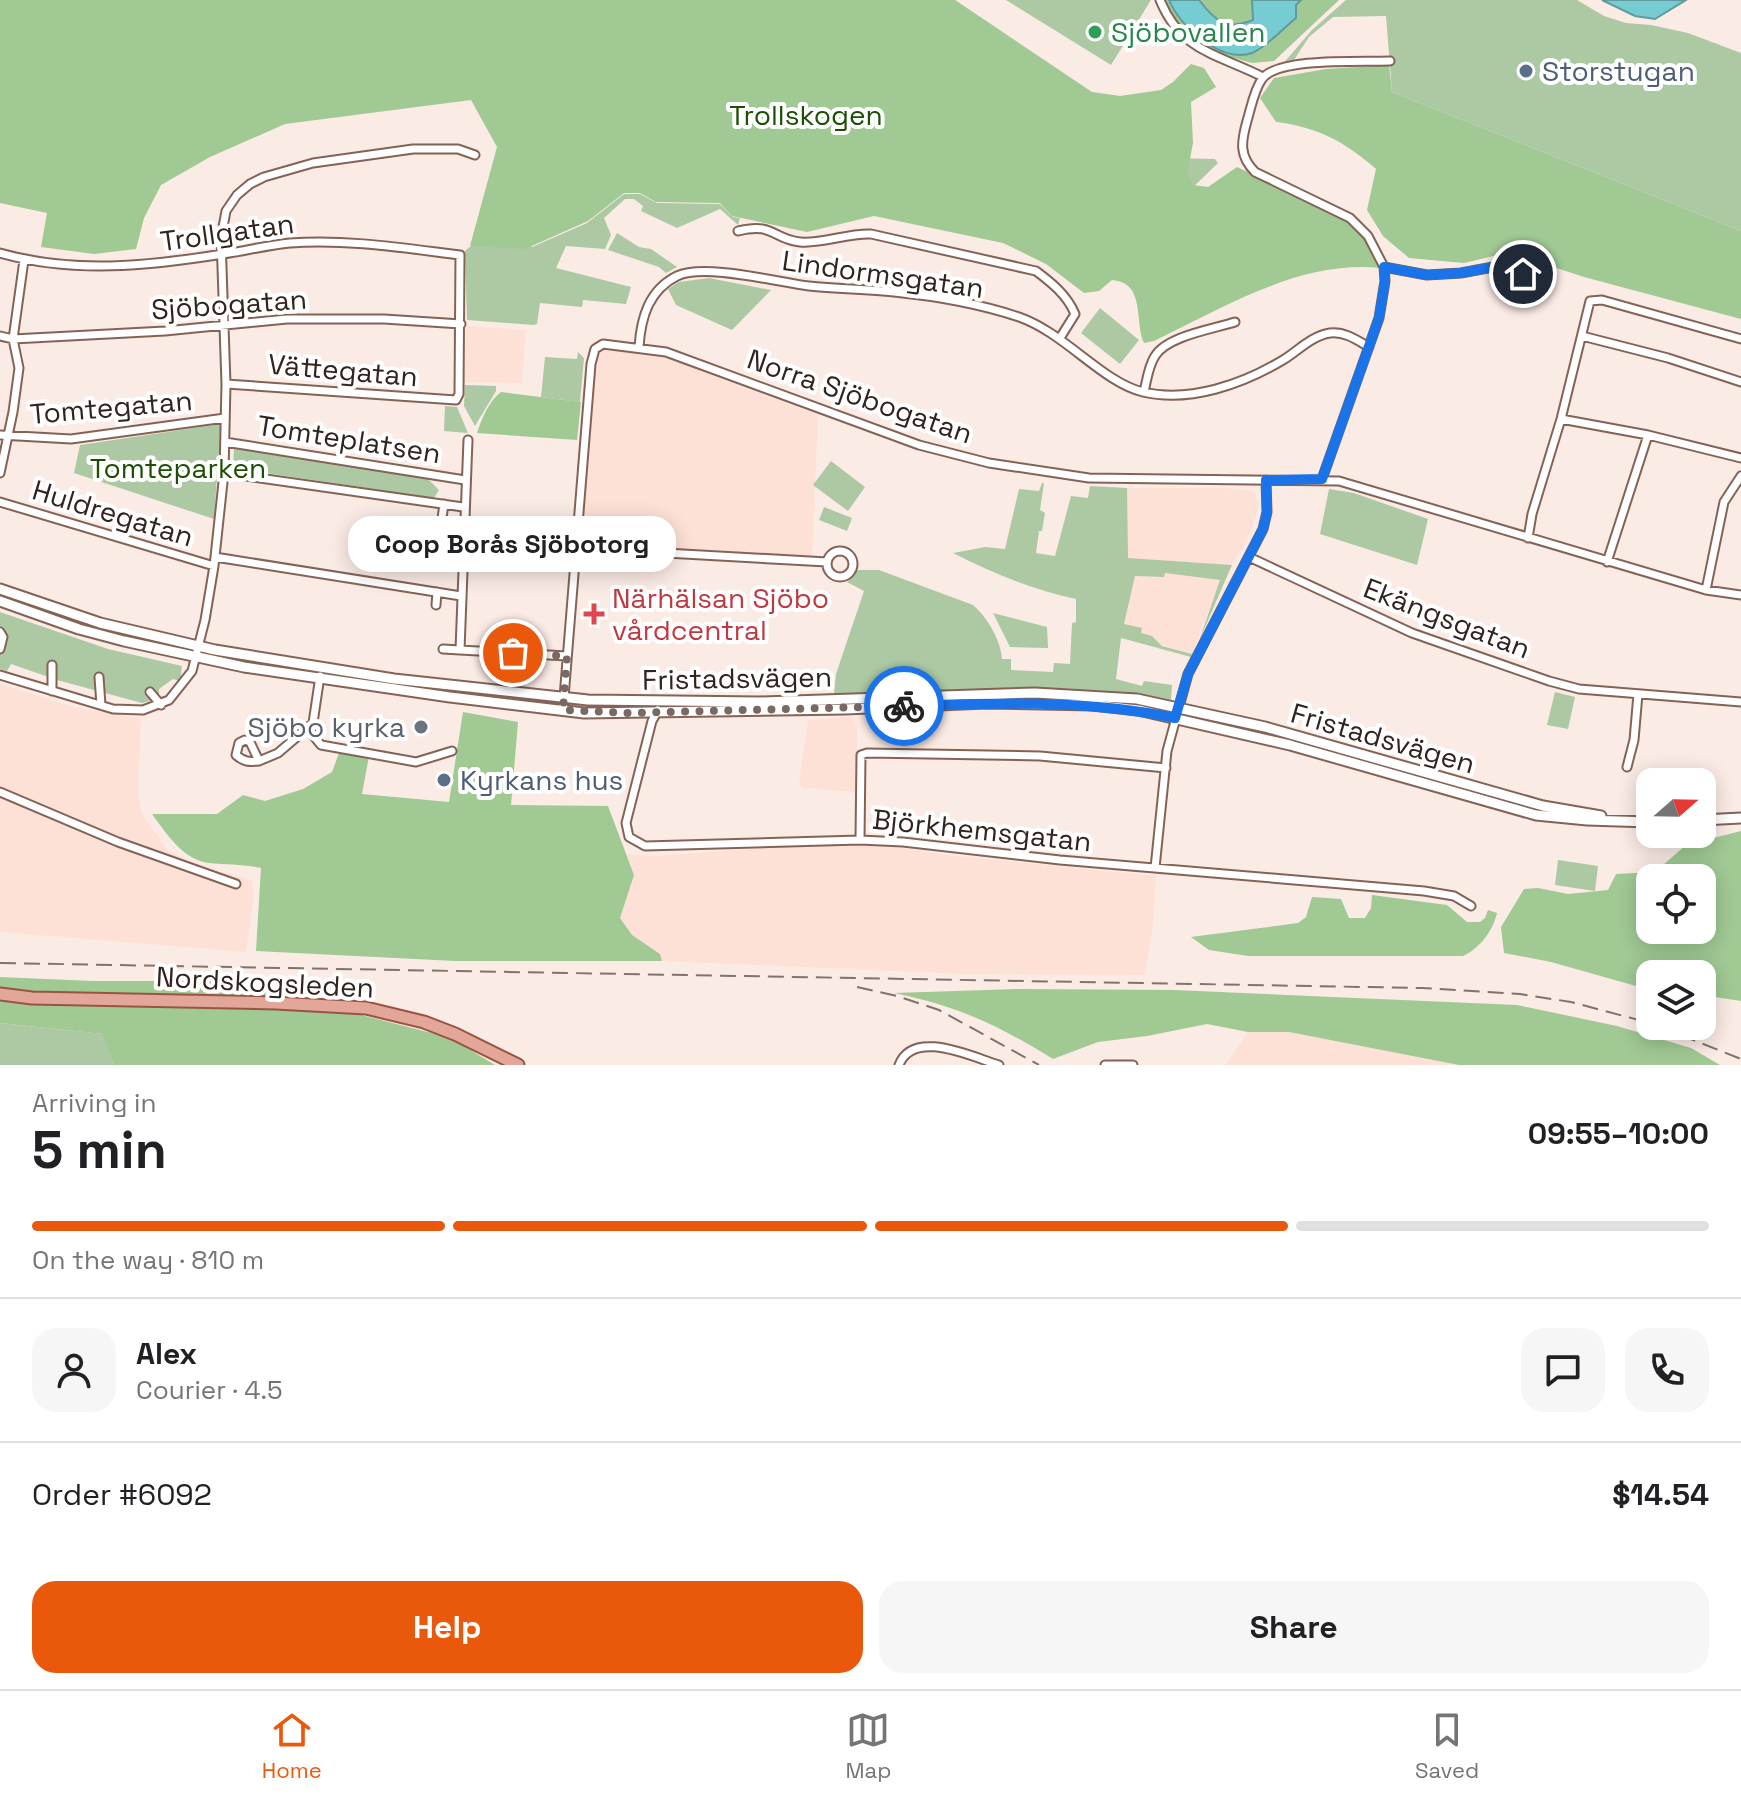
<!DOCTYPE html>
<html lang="en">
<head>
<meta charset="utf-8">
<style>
	body { margin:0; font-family:"Space Grotesk",sans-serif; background:#f6f6f6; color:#202124; height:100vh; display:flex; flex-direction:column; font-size:30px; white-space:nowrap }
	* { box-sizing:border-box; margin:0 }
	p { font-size:26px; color:#757577 }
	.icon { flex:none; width:44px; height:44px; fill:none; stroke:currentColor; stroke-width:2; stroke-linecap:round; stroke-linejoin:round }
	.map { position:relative; height:1065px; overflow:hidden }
	.drawer { display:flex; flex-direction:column; background:#fff; flex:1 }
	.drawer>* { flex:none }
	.needle { width:52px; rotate:70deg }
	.controls { position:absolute; left:1636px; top:768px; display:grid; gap:16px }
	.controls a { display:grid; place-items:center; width:80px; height:80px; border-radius:16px; background:#fff; box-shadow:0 4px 20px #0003; font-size:40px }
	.pin { position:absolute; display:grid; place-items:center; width:68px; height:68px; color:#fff; margin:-34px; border:4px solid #fff; border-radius:50%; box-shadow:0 2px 8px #0007 }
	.courier { position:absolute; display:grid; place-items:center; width:80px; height:80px; margin:-40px; border:6px solid #1a73e8; border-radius:50%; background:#fff; color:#222; box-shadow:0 2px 10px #0007 }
	.bubble { position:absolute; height:56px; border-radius:24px; background:#fff; box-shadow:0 4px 20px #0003; font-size:26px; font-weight:700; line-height:56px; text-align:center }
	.head em { font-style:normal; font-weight:700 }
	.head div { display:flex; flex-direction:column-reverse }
	.head { display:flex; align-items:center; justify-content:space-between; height:136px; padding:0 32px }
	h1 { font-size:52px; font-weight:700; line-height:60px }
	.bar { display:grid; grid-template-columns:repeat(4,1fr); gap:12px 8px; align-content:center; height:96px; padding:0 32px }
	.bar i { height:10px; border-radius:6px; background:#e0e0e0 }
	.bar .current { background:#ea580c }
	.bar p { grid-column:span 4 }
	.line { display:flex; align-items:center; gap:20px; padding:0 32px; border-top:2px solid #e0e0e0 }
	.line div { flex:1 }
	.round { display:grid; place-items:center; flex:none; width:84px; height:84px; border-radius:24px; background:#f6f6f6 }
	.action { display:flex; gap:16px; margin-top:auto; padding:16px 32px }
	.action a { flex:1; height:92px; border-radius:24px; background:#ea580c; color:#fff; font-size:32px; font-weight:700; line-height:92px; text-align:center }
	.action a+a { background:#f6f6f6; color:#202124 }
	.tab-bar { display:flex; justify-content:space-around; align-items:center; height:112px; border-top:2px solid #e0e0e0; background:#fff; font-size:22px; color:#757577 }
	.tab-bar a { display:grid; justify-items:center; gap:4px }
	.tab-bar .current { color:#ea580c }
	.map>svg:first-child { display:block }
</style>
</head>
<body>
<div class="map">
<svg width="1741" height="1065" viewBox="0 0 1741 1065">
	<rect width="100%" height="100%" fill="#fbebe5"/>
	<path fill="#fde1d6" d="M 466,326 L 526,330 L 522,383 L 464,382 Z
		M 604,348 L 666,355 L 715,377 L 818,415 L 812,560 L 579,547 L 595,358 Z
		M 1127,488 L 1224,488 L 1254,491 L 1259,504 L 1252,529 L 1232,565 L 1127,558 Z
		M 1165,573 L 1221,580 L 1192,654 L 1162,645 L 1124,624 L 1135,576 L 1164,577 Z
		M 0,684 L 74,707 L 141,718 L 138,792 L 142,814 L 169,852 L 206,868 L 252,880 L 254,897 L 246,952 L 0,932 Z
		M 852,717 L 857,725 L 857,792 L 803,788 L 799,783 L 808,720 Z
		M 867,843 L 955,856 L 1156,876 L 1152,934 L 1144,975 L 962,974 L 662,961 L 660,954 L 632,935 L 620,918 L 634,875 L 627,854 L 655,856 L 792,846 Z
		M 1248,1032 L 1289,1032 L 1459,1065 L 1226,1065 Z"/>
	<path fill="#acc9a3" d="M 1006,0 L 1151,0 L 1111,65 Z
		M 1346,0 L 1577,0 L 1604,16 L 1626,23 L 1651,25 L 1688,33 L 1741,53 L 1741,231 L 1392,92 L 1386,16 L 1333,17 L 1309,37 L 1292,63 L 1281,66 L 1312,30 Z
		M 1170,158 L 1215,159 L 1218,163 L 1187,193 Z
		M 624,194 L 640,194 L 657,203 L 720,204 L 733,217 L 740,218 L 738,225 L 720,209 L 677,228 L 641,211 L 643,206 L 634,199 L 625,199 L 604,218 L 611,235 L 605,249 L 566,246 L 556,268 L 631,287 L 626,304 L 583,300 L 582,307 L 540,303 L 537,324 L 534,325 L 467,320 L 465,251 C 484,234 509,225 532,247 L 587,223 Z
		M 617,233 L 639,247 L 651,249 L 677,267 L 666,273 L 659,267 L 608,250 Z
		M 709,278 L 771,290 L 732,330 L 676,305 L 668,289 L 679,282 Z
		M 1100,308 L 1139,340 L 1120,364 L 1081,333 Z
		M 578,352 L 584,358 L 580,402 L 541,397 L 545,357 L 577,359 Z
		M 465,385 L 496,386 L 496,391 L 475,426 L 464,406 Z
		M 445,406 L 457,407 L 468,433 L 444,431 Z
		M 221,424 L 214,519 L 74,473 L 80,445 Z
		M 234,448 L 428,479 L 439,490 L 434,498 L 233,468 Z
		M 831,461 L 865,487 L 848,511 L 813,485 Z
		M 1042,483 L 1044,483 L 1040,510 L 1045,513 L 1042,531 L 1039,531 L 1036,553 L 1055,556 L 1071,496 L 1088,498 L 1090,486 L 1127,488 L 1128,558 L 1232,565 L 1199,641 L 1220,580 L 1165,573 L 1164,577 L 1135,576 L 1124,624 L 1142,628 L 1141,633 L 1152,636 L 1162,646 L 1192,654 L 1191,657 L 1121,638 L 1116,679 L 1142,686 L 1144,681 L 1172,685 L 1171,700 L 1072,689 L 1037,688 L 834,694 L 836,674 L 864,591 L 847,582 L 858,570 L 879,570 L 973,605 C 987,617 1001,640 1002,659 L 1011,659 L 1011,670 L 1053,672 L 1054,663 L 1070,664 L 1072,623 L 1076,622 L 1076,599 C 1033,590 993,573 953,553 L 985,547 L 1005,549 L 1019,489 L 1039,491 Z
		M 1329,489 L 1354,493 L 1428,519 L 1417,565 L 1320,534 Z
		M 824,507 L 852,518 L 847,531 L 819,520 Z
		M 0,612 L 108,649 L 182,666 L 180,681 L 173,679 L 159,689 L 159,698 L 142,703 L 57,680 L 11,664 L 7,671 L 0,669 Z
		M 993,613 L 1047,627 L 1048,648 L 1010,647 Z
		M 1555,692 L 1575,697 L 1568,729 L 1547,725 Z
		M 1558,860 L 1598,866 L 1595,891 L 1555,885 Z
		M 0,1023 L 104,1034 L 114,1065 L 0,1065 Z"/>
	<path fill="#a0c994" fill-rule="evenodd" d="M 0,0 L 955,0 L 1092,92 L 1120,96 L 1161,90 L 1173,82 L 1191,64 L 1204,68 L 1216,87 L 1191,102 L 1193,143 L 1187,174 L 1193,185 L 1208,187 L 1237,167 L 1354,223 L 1365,237 L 1380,268 C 1300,260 1224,307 1154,341 L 1144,343 C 1134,320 1146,283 1112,280 L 1099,291 L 1084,293 L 1046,264 L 1003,243 L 874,216 L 807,232 L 732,216 L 720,203 L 656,202 L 640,193 L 624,193 L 588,221 L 525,249 L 470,246 L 497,147 L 471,100 L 285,124 L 210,157 L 161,185 L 144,218 L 136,249 L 94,254 L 41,247 L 47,213 L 0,203 Z
		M 1164,0 L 1169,0 L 1173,10 L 1254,53 L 1296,18 L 1296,5 L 1301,0 L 1339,0 L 1274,61 L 1252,63 L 1212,52 L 1202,46 L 1182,31 Z
		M 1199,0 L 1252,0 L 1253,20 C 1226,31 1216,22 1199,0 Z
		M 1389,65 L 1392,92 L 1741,231 L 1741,319 L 1584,277 L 1535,261 L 1502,254 L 1464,263 L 1409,258 L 1383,236 L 1367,210 L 1376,169 C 1345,142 1318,127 1276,122 L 1260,98 L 1274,78 L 1326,69 Z
		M 501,392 L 581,402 L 577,440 L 477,433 C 482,418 489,401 501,392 Z
		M 463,712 L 518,722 L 511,805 L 608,806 L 634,875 L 620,918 L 632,935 L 660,954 L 662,961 L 455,961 L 256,951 L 261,868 C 243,864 227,865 209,863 C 183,860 166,833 152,814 L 217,814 L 243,795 L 265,801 L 303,789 L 332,772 L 339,753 L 369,756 L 362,794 L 449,802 Z
		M 1741,831 L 1741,1001 L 1702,995 L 1702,974 L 1650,974 L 1650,988 L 1636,986 L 1551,962 L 1504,953 L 1501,927 L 1524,889 L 1538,888 L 1568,894 L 1608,890 L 1616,874 L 1655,872 L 1686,845 ZM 1650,878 L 1702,878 L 1702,930 L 1650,930 Z
		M 1372,895 L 1447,905 L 1467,922 L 1480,922 L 1485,918 L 1488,910 L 1497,913 C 1493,931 1479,949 1463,956 L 1248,956 L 1209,950 L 1191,937 L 1298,923 L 1306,917 L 1312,897 L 1341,899 L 1349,918 L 1365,918 L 1371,908 Z
		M 0,977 L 92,981 L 229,981 L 451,1038 L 495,1065 L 114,1065 L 103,1034 L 0,1023 Z
		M 1017,989 L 1174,990 L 1517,1005 L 1617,1026 L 1691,1048 L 1720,1065 L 1459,1065 L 1289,1032 L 1248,1032 L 1207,1024 L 1147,1036 L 1098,1042 L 1053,1059 C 998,1025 958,1006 894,993 Z"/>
	<path fill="#75cdd3" stroke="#619a9c" stroke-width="2" d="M 1169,0 L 1199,0 C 1215,21 1226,31 1253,20 L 1252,0 L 1301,0 L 1296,5 L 1296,18 C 1285,27 1265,48 1252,53 C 1222,64 1179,26 1169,0 Z
		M 1602,0 L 1686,0 L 1655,19 L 1635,16 Z"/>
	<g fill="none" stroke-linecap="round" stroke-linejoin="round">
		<defs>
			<path id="minor" d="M 1160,0 C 1181,52 1218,54 1263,77
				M 738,231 C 774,222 772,239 800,242 C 823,244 847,233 871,234 L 1036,271 C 1052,283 1067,295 1075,314 L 1060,338
				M 0,253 C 74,274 148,266 223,254 C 245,251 268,245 290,243 C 347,239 403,248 460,255 L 459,394 L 456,400 L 226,384
				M 1384,267 L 1427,275 L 1461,273 L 1493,267 L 1523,274
				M 0,336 L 13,339 L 165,331 L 287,319 L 384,319 L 461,324
				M 1582,336 L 1668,358 L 1741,382
				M 639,347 C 641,317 649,290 677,276 C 704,263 777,282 809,286 C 837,289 866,289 894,292 C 935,296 980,304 1019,317 C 1065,333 1102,382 1143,392 C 1190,403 1243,384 1283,360 C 1298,351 1311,336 1330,333 C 1344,331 1357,340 1369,347
				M 1144,392 C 1147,380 1148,367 1155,356 C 1167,336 1213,329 1235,322
				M 1561,419 L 1648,435 L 1741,458
				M 0,435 L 71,439 L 225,418
				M 468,440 L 460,650 L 567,656
				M 225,442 L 465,480
				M 0,473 L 13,412 L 19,368 L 13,339 L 24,260
				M 224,473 L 463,507
				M 1322,479 L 1379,318 L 1385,281 L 1384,267 L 1368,236 L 1350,218 L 1255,172 C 1239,156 1241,142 1247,121 C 1251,108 1254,90 1262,79 C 1277,57 1364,62 1390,61
				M 0,502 L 214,566
				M 442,518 L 444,504
				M 1528,538 L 1532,514 L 1561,419 L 1590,301 L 1602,300 L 1741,339
				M 576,548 L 827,562
				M827 564a13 13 0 1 1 26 0a13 13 0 1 1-26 0Z
				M 215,557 L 461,596
				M 1249,557 L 1412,633 L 1549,681 L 1579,689 L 1741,702
				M 1607,562 L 1648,435
				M 1706,590 L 1724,502 L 1741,476
				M 436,605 L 437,592
				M 0,632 L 3,637 L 0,649
				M 443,649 L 460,650
				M 52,665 L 52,691
				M 0,675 L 113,709 L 143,710 L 169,700 L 192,671 L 205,620 L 214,566 L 224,473 L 226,384 L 221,238 L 226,211 L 237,195 L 250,184 L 264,177 L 313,163 L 413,149 L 458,149 L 475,155
				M 99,677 L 101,705
				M 150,692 L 161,705
				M 563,710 L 591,364 L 595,349 L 603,344 L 666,352 L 919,445 L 989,463 L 1089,478 L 1339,481 L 1706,590 L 1741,595
				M 658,710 L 652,721 L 626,823 L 629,837 L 645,846 L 860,840 L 903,842 L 1060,860 L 1424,891 L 1454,896 L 1471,906
				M 307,728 L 321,745 L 416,762 L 452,751
				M 259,761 C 249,762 244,762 236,755 L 239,743 L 245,740 L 250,742 L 259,761 L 278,753 L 313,723 L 320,676
				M 1627,767 L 1634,740 L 1638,694
				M 0,792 L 118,842 L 236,884
				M 860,840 L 861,755 L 867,753 L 1040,756 L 1166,768
				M 1155,868 L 1167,751 L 1188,674 L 1263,529 L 1267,512 L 1266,480
				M 899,1065 C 913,1028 972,1057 999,1065
				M 1105,1065 L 1133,1065"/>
			<path id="tertiary" d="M 0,589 L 100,623 L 215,650 L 394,679 L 588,700 L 760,702 L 1035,693 L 1137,699 L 1265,727 L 1543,806 L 1601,816
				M 0,601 L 79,629 L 124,641 L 244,667 L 450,697 L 584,713 L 845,709 L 986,703 L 1092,705 L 1138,710 L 1290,745 L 1536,815 L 1587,820 L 1650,822
				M 1702,820 L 1741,818"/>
			<path id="primary" d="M 0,994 L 32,998 L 276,1003 L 366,1008 L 424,1022 L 455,1034 L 518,1065"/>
		</defs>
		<use href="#minor" stroke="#846356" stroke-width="11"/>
		<use href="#tertiary" stroke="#846356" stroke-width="13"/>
		<use href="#primary" stroke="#995343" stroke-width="15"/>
		<use href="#minor" stroke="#fff" stroke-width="7"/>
		<use href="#tertiary" stroke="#fff" stroke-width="9"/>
		<use href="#primary" stroke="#e3a79a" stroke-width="11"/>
		<path stroke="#80726c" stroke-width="2" stroke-dasharray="16 8" stroke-linecap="butt" d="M 0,963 L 1422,988 L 1520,994 L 1571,1002 L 1650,1023
			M 857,987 L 897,996 L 939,1010 L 1039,1065
			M 1658,1026 L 1741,1059"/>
	</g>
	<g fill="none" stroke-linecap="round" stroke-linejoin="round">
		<path stroke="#786963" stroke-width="8" stroke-dasharray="0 14.4" d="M 513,653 L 567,656 L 563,710 L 630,713 L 904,706"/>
		<path stroke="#1a73e8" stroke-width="10" d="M 904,706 C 995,703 1086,699 1175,718 L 1188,674 L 1263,529 L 1267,512 L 1266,480 L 1322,479 L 1379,318 L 1385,281 L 1384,267 L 1427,275 L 1461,273 L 1493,267 L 1523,274"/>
	</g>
	<circle fill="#2e9e5b" stroke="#fff" stroke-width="3" cx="1095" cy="32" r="8"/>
	<g fill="#5c6f8a" stroke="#fff" stroke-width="3">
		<circle cx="1526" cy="71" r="8"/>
		<circle cx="444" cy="780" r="8"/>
	</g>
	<path fill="#e0444e" stroke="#fff" stroke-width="3" d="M590 602h8v8h8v8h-8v8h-8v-8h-8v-8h8z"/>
	<circle fill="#6b7280" stroke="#fff" stroke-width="3" cx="421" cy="727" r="8"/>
	<g text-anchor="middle" stroke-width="8" stroke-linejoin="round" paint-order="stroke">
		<g font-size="28" fill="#27864d" stroke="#fff" text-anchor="start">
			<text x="1111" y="42">Sjöbovallen</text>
		</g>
		<g font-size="28" fill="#4e5e75" stroke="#fff" text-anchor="start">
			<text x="1542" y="81">Storstugan</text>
			<text x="460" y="790">Kyrkans hus</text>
		</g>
		<g font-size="28" fill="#1c4f03" stroke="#fff">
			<text x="806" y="125">Trollskogen</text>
			<text x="178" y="478">Tomteparken</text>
		</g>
		<g font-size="28" fill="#31231d" stroke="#fff">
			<text transform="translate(227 232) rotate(-8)" y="10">Trollgatan</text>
			<text transform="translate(883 274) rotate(8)" y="10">Lindormsgatan</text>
			<text transform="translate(229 304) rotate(-4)" y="10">Sjöbogatan</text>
			<text transform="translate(343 370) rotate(5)" y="10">Vättegatan</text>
			<text transform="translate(860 396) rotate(19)" y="10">Norra Sjöbogatan</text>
			<text transform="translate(111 407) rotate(-5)" y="10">Tomtegatan</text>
			<text transform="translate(349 439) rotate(9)" y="10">Tomteplatsen</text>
			<text transform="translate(113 513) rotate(17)" y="10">Huldregatan</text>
			<text transform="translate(1447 618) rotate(21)" y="10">Ekängsgatan</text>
			<text transform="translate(737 678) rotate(-1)" y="10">Fristadsvägen</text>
			<text transform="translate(1383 738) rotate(16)" y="10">Fristadsvägen</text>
			<text transform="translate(982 830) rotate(6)" y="10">Björkhemsgatan</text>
			<text transform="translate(265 982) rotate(3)" y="10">Nordskogsleden</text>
		</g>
		<g font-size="28" fill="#be3a42" stroke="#fff" text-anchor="start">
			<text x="612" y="608">Närhälsan Sjöbo<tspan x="612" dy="32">vårdcentral</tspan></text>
		</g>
		<g font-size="28" fill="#5b616d" stroke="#fff" text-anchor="end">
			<text x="405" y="737">Sjöbo kyrka</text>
		</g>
	</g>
</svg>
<div class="controls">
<a><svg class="needle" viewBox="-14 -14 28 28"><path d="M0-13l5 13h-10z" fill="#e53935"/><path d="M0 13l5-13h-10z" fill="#757577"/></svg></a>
<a><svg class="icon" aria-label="locate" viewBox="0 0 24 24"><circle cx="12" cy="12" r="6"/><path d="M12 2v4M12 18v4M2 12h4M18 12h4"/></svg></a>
<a><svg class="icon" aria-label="layers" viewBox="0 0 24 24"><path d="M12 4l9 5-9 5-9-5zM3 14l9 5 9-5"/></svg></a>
</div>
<div class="pin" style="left:513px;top:653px;background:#ea580c"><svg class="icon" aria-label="bag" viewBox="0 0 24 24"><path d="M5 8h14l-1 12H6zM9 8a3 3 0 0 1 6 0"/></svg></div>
<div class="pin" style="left:1523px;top:274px;background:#1f2937"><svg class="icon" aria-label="home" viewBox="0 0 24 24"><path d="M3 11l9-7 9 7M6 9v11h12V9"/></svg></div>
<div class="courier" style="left:904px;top:706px"><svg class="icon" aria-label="bike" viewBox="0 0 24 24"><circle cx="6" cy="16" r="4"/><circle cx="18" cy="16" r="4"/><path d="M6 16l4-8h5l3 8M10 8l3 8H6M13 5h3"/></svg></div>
<div class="bubble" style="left:348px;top:516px;width:328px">Coop Borås Sjöbotorg</div>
</div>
<section class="drawer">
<div class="head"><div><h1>5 min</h1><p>Arriving in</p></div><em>09:55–10:00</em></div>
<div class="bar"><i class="current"></i><i class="current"></i><i class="current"></i><i></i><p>On the way · 810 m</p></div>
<div class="line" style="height:144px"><a class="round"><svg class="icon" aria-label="person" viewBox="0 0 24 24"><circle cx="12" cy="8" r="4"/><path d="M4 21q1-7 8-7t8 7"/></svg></a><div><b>Alex</b><p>Courier · 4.5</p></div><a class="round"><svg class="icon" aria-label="chat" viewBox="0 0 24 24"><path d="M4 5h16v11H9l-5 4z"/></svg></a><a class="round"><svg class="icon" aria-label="phone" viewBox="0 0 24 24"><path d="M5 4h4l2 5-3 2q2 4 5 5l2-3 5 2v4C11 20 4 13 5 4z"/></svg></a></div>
<div class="line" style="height:104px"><div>Order #6092</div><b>$14.54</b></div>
<div class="action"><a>Help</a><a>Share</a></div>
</section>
<nav class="tab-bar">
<a class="current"><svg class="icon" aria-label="home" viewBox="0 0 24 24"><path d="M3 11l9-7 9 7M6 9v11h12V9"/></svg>Home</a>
<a><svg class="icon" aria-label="map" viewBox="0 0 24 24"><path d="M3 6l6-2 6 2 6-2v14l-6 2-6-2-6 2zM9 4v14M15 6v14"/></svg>Map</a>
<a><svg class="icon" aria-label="saved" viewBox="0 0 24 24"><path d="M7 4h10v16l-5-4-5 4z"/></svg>Saved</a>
</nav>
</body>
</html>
